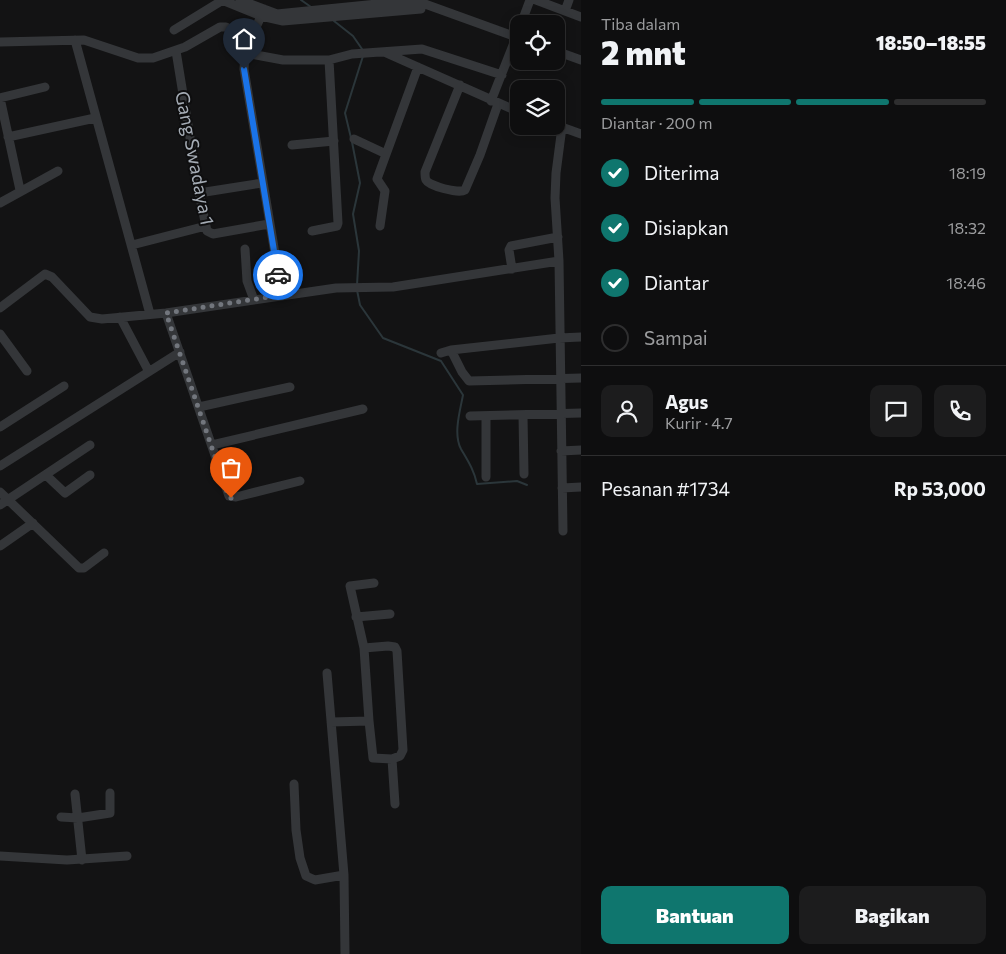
<!DOCTYPE html>
<html lang="id">
<head>
<meta charset="utf-8">
<style>
	body { margin:0; font-family:Commissioner,sans-serif; background:#1c1c1d; color:#f1f3f6; height:100vh; display:flex; flex-direction:column; font-size:19px; white-space:nowrap }
	* { box-sizing:border-box; margin:0 }
	p { font-size:16px; color:#9b9c9e }
	.icon { flex:none; width:28px; height:28px; fill:none; stroke:currentColor; stroke-width:2; stroke-linecap:round; stroke-linejoin:round }
	.map { position:relative; flex:1; overflow:hidden }
	.details { display:flex; flex-direction:column; background:#0e0e0f; width:425px }
	.details>* { flex:none }
	.buttons { position:absolute; left:510px; top:15px; display:grid; gap:10px }
	.buttons a { display:grid; place-items:center; width:55px; height:55px; border-radius:10px; background:#0e0e0f; box-shadow:0 2px 12px #0003,0 0 0 1px #2e2e2f; font-size:25px }
	.pin { position:absolute; display:grid; place-items:center; width:42px; height:42px; color:#fff; margin:-51px -21px; border-radius:50% 50% 50% 0; rotate:-45deg; box-shadow:0 0 5px #0007 }
	.pin .icon { rotate:45deg }
	.courier { position:absolute; display:grid; place-items:center; width:50px; height:50px; margin:-25px; border:4px solid #1a73e8; border-radius:50%; background:#fff; color:#222; box-shadow:0 1px 6px #0007 }
	.summary em { font-style:normal; font-weight:800 }
	.summary div { display:flex; flex-direction:column-reverse }
	.summary { display:flex; align-items:center; justify-content:space-between; height:85px; padding:0 20px }
	h1 { font-size:32px; font-weight:800; line-height:38px }
	.bar { display:grid; grid-template-columns:repeat(4,1fr); gap:8px 5px; align-content:center; height:60px; padding:0 20px }
	.bar i { height:6px; border-radius:4px; background:#2e2e2f }
	.bar .current { background:#0f766e }
	.bar p { grid-column:span 4 }
	.line { display:flex; align-items:center; gap:12px; padding:0 20px; border-top:1px solid #2e2e2f }
	.line div { flex:1 }
	.round { display:grid; place-items:center; flex:none; width:52px; height:52px; border-radius:10px; background:#1c1c1d }
	ol { padding:0 20px; list-style:none }
	li { display:flex; align-items:center; gap:15px; height:55px }
	li p { margin-inline-start:auto }
	li .icon { padding:5px; border-radius:50%; background:#0f766e; color:#fff; stroke-width:4 }
	li:last-child { color:#9b9c9e }
	li i { width:28px; height:28px; border:2px solid #2e2e2f; border-radius:50% }
	.cta { display:flex; gap:10px; margin-top:auto; padding:10px 20px }
	.cta a { flex:1; height:58px; border-radius:10px; background:#0f766e; color:#fff; font-size:20px; font-weight:800; line-height:58px; text-align:center }
	.cta a+a { background:#1c1c1d; color:#f1f3f6 }
	main { display:flex; flex:1; min-height:0 }
	.map>svg:first-child { display:block }
</style>
</head>
<body>
<main>
<div class="map">
<svg width="581" height="954" viewBox="0 0 581 954">
	<rect width="100%" height="100%" fill="#131314"/>
	<g fill="none" stroke-linecap="round" stroke-linejoin="round">
		<path stroke="#2b363a" stroke-width="2" d="M 301,0 L 311,7
			M 334,21 L 353,36 L 362,49
			M 351,138 L 345,113 L 363,56
			M 352,142 L 360,183 L 353,214 L 359,251 L 357,285
			M 357,290 L 360,305 L 383,338 L 441,361 L 463,395 C 460,411 453,434 461,449 C 468,461 474,470 477,484 L 517,481 L 527,485"/>
		<path stroke="#343639" stroke-width="9" d="M 222,0 L 261,16 L 283,21 L 421,9
			M 240,0 L 277,14 L 387,3 L 425,4 L 519,38
			M 536,0 L 581,17
			M 264,9 L 245,53 L 244,69 L 282,295
			M 565,11 L 569,0
			M 521,24 L 530,0
			M 174,30 L 223,0
			M 75,40 L 150,314
			M 0,42 L 84,40 L 138,58 L 153,58 L 185,47 L 220,27 L 226,27 L 251,40
			M 176,51 L 199,193 L 207,231 L 213,234 L 269,224
			M 556,51 L 581,60
			M 384,52 L 519,112
			M 245,53 L 283,60 L 329,60 L 352,54 L 422,49 L 502,75
			M 460,85 L 425,172 C 425,174 425,178 426,180 C 429,186 459,194 465,190 L 480,155 L 498,104
			M 0,98 L 20,190
			M 0,98 L 45,87
			M 491,101 L 519,30
			M 556,125 L 581,134
			M 562,127 L 556,173 L 555,198 L 559,261 L 563,531
			M 8,137 L 95,118
			M 354,139 L 384,153
			M 292,145 L 334,141
			M 199,193 L 262,183
			M 0,203 L 58,171
			M 380,226 L 385,191 L 377,179 L 418,67
			M 312,231 L 337,226 L 338,223 L 329,60
			M 132,245 L 206,226
			M 245,249 L 247,281 L 254,300
			M 512,269 L 509,250 L 511,246 L 558,237
			M 0,308 L 45,274 L 52,277 L 90,317 L 102,319 L 166,313 L 336,288 L 393,287 L 559,261
			M 166,313 L 229,496 L 236,497 L 300,481
			M 120,317 L 148,370
			M 0,334 L 27,371
			M 451,350 L 462,372 L 469,381 L 581,378
			M 441,353 L 451,350 L 559,338 L 581,337
			M 199,407 L 290,387
			M 523,415 L 524,474
			M 470,416 L 581,413
			M 486,416 L 486,477
			M 0,427 L 64,386
			M 212,445 L 363,409
			M 561,451 L 581,450
			M 0,466 L 180,352
			M 47,476 L 65,493 L 90,475
			M 562,488 L 581,487
			M 0,492 L 79,568 L 84,568 L 104,553
			M 0,505 L 90,445
			M 0,546 L 33,523
			M 356,617 L 390,614
			M 364,648 L 388,646 L 395,647 L 397,651 L 403,750 L 400,756 L 392,759 L 373,758 L 369,721
			M 327,673 L 344,875 L 345,954
			M 331,722 L 369,721 L 364,648 L 350,586 L 374,583
			M 392,759 L 395,804
			M 294,784 L 296,830 L 300,858 L 306,876 L 315,880 L 344,875
			M 75,794 L 82,860
			M 61,817 L 78,818 L 110,813 L 110,793
			M 0,856 L 67,860 L 127,856"/>
	</g>
	<g fill="none" stroke-linecap="round" stroke-linejoin="round">
		<path stroke="#72767d" stroke-width="5" stroke-dasharray="0 9" d="M 231,498 L 228,495 L 166,313 L 282,295 L 278,275"/>
		<path stroke="#1a73e8" stroke-width="6" d="M 244,69 L 278,275"/>
	</g>
	<g text-anchor="middle" stroke-width="4" stroke-linejoin="round" paint-order="stroke">
		<g font-size="19" fill="#a5acb5" stroke="#0e0e0f">
			<text transform="translate(195 158) rotate(79)" y="7">Gang Swadaya 1</text>
		</g>
	</g>
</svg>
<div class="buttons">
<a><svg class="icon" aria-label="locate" viewBox="0 0 24 24"><circle cx="12" cy="12" r="6"/><path d="M12 2v4M12 18v4M2 12h4M18 12h4"/></svg></a>
<a><svg class="icon" aria-label="layers" viewBox="0 0 24 24"><path d="M12 4l9 5-9 5-9-5zM3 14l9 5 9-5"/></svg></a>
</div>
<div class="pin" style="left:231px;top:498px;background:#ea580c"><svg class="icon" aria-label="bag" viewBox="0 0 24 24"><path d="M5 8h14l-1 12H6zM9 8a3 3 0 0 1 6 0"/></svg></div>
<div class="pin" style="left:244px;top:69px;background:#1f2937"><svg class="icon" aria-label="home" viewBox="0 0 24 24"><path d="M3 11l9-7 9 7M6 9v11h12V9"/></svg></div>
<div class="courier" style="left:278px;top:275px"><svg class="icon" aria-label="car" viewBox="0 0 24 24"><path d="M5 17H2v-5l4-1 3-4h7l3 4 3 1v5h-3M9 17h6M6 11h13"/><circle cx="7" cy="17" r="2"/><circle cx="17" cy="17" r="2"/></svg></div>
</div>
<section class="details">
<div class="summary"><div><h1>2 mnt</h1><p>Tiba dalam</p></div><em>18:50–18:55</em></div>
<div class="bar"><i class="current"></i><i class="current"></i><i class="current"></i><i></i><p>Diantar · 200 m</p></div>
<ol>
<li><svg class="icon" aria-label="check" viewBox="0 0 24 24"><path d="M5 12l5 5 9-10"/></svg>Diterima<p>18:19</p></li>
<li><svg class="icon" aria-label="check" viewBox="0 0 24 24"><path d="M5 12l5 5 9-10"/></svg>Disiapkan<p>18:32</p></li>
<li><svg class="icon" aria-label="check" viewBox="0 0 24 24"><path d="M5 12l5 5 9-10"/></svg>Diantar<p>18:46</p></li>
<li><i></i>Sampai</li>
</ol>
<div class="line" style="height:90px"><a class="round"><svg class="icon" aria-label="person" viewBox="0 0 24 24"><circle cx="12" cy="8" r="4"/><path d="M4 21q1-7 8-7t8 7"/></svg></a><div><b>Agus</b><p>Kurir · 4.7</p></div><a class="round"><svg class="icon" aria-label="chat" viewBox="0 0 24 24"><path d="M4 5h16v11H9l-5 4z"/></svg></a><a class="round"><svg class="icon" aria-label="phone" viewBox="0 0 24 24"><path d="M5 4h4l2 5-3 2q2 4 5 5l2-3 5 2v4C11 20 4 13 5 4z"/></svg></a></div>
<div class="line" style="height:65px"><div>Pesanan #1734</div><b>Rp 53,000</b></div>
<div class="cta"><a>Bantuan</a><a>Bagikan</a></div>
</section>
</main>
</body>
</html>
